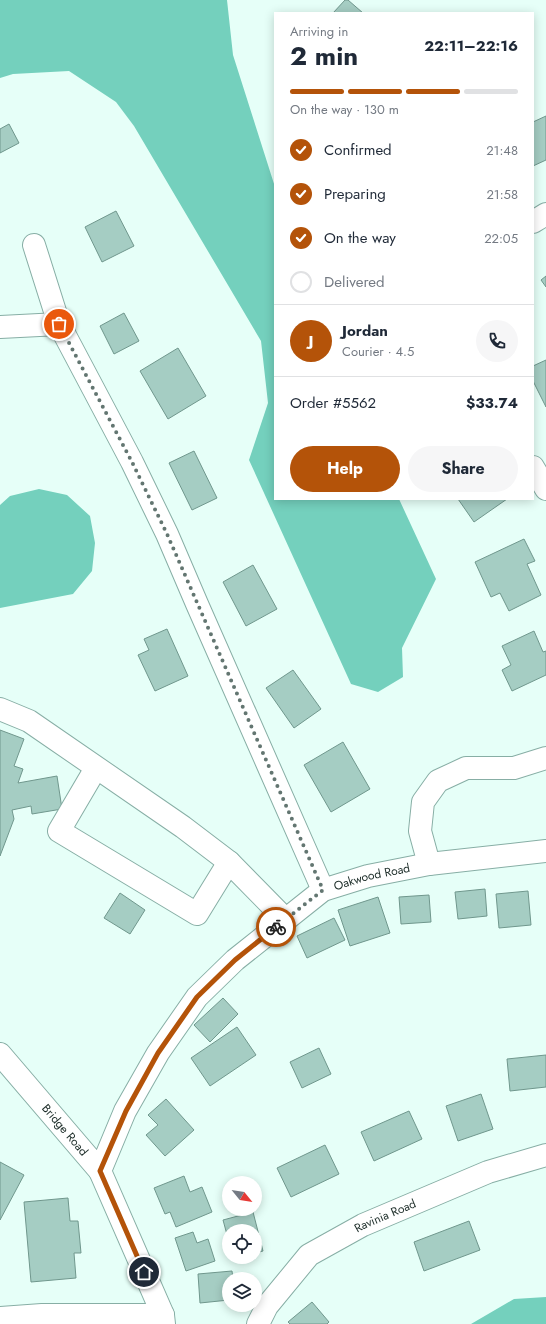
<!DOCTYPE html>
<html lang="en">
<head>
<meta charset="utf-8">
<style>
	body { margin:0; font-family:Jost,sans-serif; background:#f6f6f7; color:#1f2937; height:100vh; display:flex; flex-direction:column; font-size:15px; white-space:nowrap }
	* { box-sizing:border-box; margin:0 }
	p { font-size:13px; color:#747a83 }
	.icon { flex:none; width:22px; height:22px; fill:none; stroke:currentColor; stroke-width:2; stroke-linecap:round; stroke-linejoin:round }
	.map { position:relative; flex:1; overflow:hidden }
	.side { position:absolute; left:274px; top:12px; width:260px; height:488px; display:flex; flex-direction:column; background:#fff; border-radius:0px; box-shadow:0 2px 10px #0003 }
	.side>* { flex:none }
	.needle { width:26px; rotate:120deg }
	.controls { position:absolute; left:222px; top:1176px; display:grid; gap:8px }
	.controls a { display:grid; place-items:center; width:40px; height:40px; border-radius:50%; background:#fff; box-shadow:0 2px 10px #0003; font-size:20px }
	.pin { position:absolute; display:grid; place-items:center; width:34px; height:34px; color:#fff; margin:-17px; border:2px solid #fff; border-radius:50%; box-shadow:0 1px 4px #0007 }
	.courier { position:absolute; display:grid; place-items:center; width:40px; height:40px; margin:-20px; border:3px solid #b45309; border-radius:50%; background:#fff; color:#222; box-shadow:0 1px 5px #0007 }
	.summary em { font-style:normal; font-weight:700 }
	.summary div { display:flex; flex-direction:column-reverse }
	.summary { display:flex; align-items:center; justify-content:space-between; height:68px; padding:0 16px }
	h1 { font-size:26px; font-weight:700; line-height:30px }
	.bar { display:grid; grid-template-columns:repeat(4,1fr); gap:6px 4px; align-content:center; height:48px; padding:0 16px }
	.bar i { height:5px; border-radius:3px; background:#e0e1e3 }
	.bar .selected { background:#b45309 }
	.bar p { grid-column:span 4 }
	.line { display:flex; align-items:center; gap:10px; padding:0 16px; border-top:1px solid #e0e1e3 }
	.line div { flex:1 }
	.round { display:grid; place-items:center; flex:none; width:42px; height:42px; border-radius:21px; background:#f6f6f7 }
	ol { padding:0 16px; list-style:none }
	li { display:flex; align-items:center; gap:12px; height:44px }
	li p { margin-inline-start:auto }
	li .icon { padding:4px; border-radius:50%; background:#b45309; color:#fff; stroke-width:4 }
	li:last-child { color:#747a83 }
	li i { width:22px; height:22px; border:2px solid #e0e1e3; border-radius:50% }
	.action { display:flex; gap:8px; margin-top:auto; padding:8px 16px }
	.action a { flex:1; height:46px; border-radius:24px; background:#b45309; color:#fff; font-size:16px; font-weight:700; line-height:46px; text-align:center }
	.action a+a { background:#f6f6f7; color:#1f2937 }
	.map>svg:first-child { display:block }
</style>
</head>
<body>
<div class="map">
<svg width="546" height="1324" viewBox="0 0 546 1324">
	<rect width="100%" height="100%" fill="#e6fff8"/>
	<path fill="#74d0bd" d="M 0,0 L 227,0 L 233,55 L 275,187 L 275,499 L 399,499 L 436,579 L 402,648 L 403,677 L 378,692 L 351,684 L 249,460 L 268,403 L 261,341 L 134,126 L 116,102 L 69,71 L 13,74 L 0,78 Z
		M 39,489 L 67,495 L 90,516 L 95,543 L 92,571 L 73,594 L 0,608 L 0,505 L 10,496 Z
		M 546,1297 L 546,1324 L 471,1324 L 514,1299 Z"/>
	<path fill="#a5cdc3" stroke="#70978d" d="M 345,0 L 348,0 L 363,13 L 333,13 Z
		M 546,116 L 546,160 L 533,166 L 533,122 Z
		M 9,124 L 19,143 L 0,153 L 0,129 Z
		M 116,211 L 134,246 L 102,262 L 85,227 Z
		M 546,276 L 546,287 L 541,280 Z
		M 124,313 L 139,341 L 114,354 L 100,326 Z
		M 178,348 L 206,396 L 168,419 L 140,371 Z
		M 546,360 L 546,407 L 533,381 L 533,366 Z
		M 194,451 L 217,498 L 192,510 L 169,463 Z
		M 458,499 L 507,499 L 474,522 Z
		M 524,539 L 535,561 L 527,564 L 541,595 L 509,611 L 500,593 L 491,597 L 475,562 Z
		M 253,565 L 277,609 L 246,626 L 223,582 Z
		M 167,629 L 188,676 L 155,691 L 138,655 L 149,650 L 144,639 Z
		M 534,631 L 543,652 L 546,651 L 546,675 L 512,691 L 502,670 L 511,665 L 502,646 Z
		M 293,670 L 321,709 L 294,728 L 266,688 Z
		M 0,730 L 24,739 L 14,766 L 23,769 L 18,783 L 57,776 L 62,809 L 32,814 L 31,806 L 12,810 L 14,819 L 0,856 Z
		M 343,742 L 370,789 L 331,812 L 304,765 Z
		M 485,889 L 487,916 L 458,919 L 455,892 Z
		M 528,891 L 531,925 L 499,928 L 496,894 Z
		M 120,893 L 145,910 L 130,934 L 104,918 Z
		M 429,895 L 431,922 L 401,924 L 399,897 Z
		M 378,897 L 390,933 L 350,946 L 338,910 Z
		M 334,918 L 345,940 L 307,958 L 297,936 Z
		M 223,998 L 238,1014 L 210,1042 L 194,1025 Z
		M 237,1027 L 256,1055 L 210,1086 L 191,1058 Z
		M 319,1048 L 331,1074 L 302,1088 L 290,1062 Z
		M 546,1055 L 546,1087 L 510,1091 L 507,1059 Z
		M 481,1094 L 493,1129 L 458,1141 L 446,1106 Z
		M 166,1099 L 194,1130 L 165,1156 L 146,1135 L 158,1125 L 148,1115 Z
		M 409,1111 L 422,1139 L 374,1161 L 361,1132 Z
		M 325,1145 L 339,1174 L 291,1197 L 277,1168 Z
		M 0,1162 L 24,1175 L 0,1220 Z
		M 184,1176 L 190,1192 L 202,1187 L 212,1212 L 176,1227 L 170,1212 L 165,1214 L 154,1188 Z
		M 68,1198 L 70,1221 L 78,1221 L 81,1253 L 74,1253 L 76,1278 L 31,1282 L 24,1202 Z
		M 253,1212 L 263,1251 L 255,1253 L 255,1231 L 229,1231 L 229,1242 L 223,1220 Z
		M 469,1221 L 480,1250 L 424,1271 L 414,1242 Z
		M 193,1232 L 197,1243 L 208,1239 L 215,1261 L 186,1271 L 175,1238 Z
		M 232,1271 L 233,1279 L 229,1279 L 229,1300 L 200,1303 L 198,1274 Z
		M 312,1302 L 329,1322 L 327,1324 L 290,1324 L 288,1322 Z"/>
	<g fill="none" stroke-linecap="round" stroke-linejoin="round">
		<defs>
			<g id="minor">
				<path d="M 533,222 L 546,214"/>
				<path d="M 34,245 L 59,324 L 132,462 L 167,534 L 197,604 L 323,890"/>
				<path d="M 0,327 L 59,324"/>
				<path d="M 533,467 L 546,489"/>
				<path d="M 0,709 L 29,721 L 183,827 L 229,862 L 286,920"/>
				<path d="M 96,768 L 59,831 L 197,914 L 229,862"/>
				<path d="M 429,864 L 420,831 L 423,802 L 438,781 L 466,768 L 514,768 L 546,758"/>
				<path d="M 100,1171 L 163,1315 L 164,1324"/>
				<path d="M 0,1318 L 42,1315 L 163,1315"/>
				<path id="s1" d="M 258,1324 L 267,1306 L 309,1255 L 363,1225 L 488,1172 L 546,1155"/>
			</g>
			<g id="major">
				<path id="s2" d="M 0,1054 L 100,1171 L 125,1111 L 158,1053 L 197,997 L 235,960 L 323,890 L 368,876 L 429,864 L 546,851"/>
			</g>
		</defs>
		<use href="#minor" stroke="#87aea5" stroke-width="24"/>
		<use href="#major" stroke="#87aea5" stroke-width="24"/>
		<use href="#minor" stroke="#fff" stroke-width="22"/>
		<use href="#major" stroke="#fff" stroke-width="22"/>
	</g>
	<g fill="none" stroke-linecap="round" stroke-linejoin="round">
		<path stroke="#637671" stroke-width="4" stroke-dasharray="0 7.2" d="M 59,324 L 132,462 L 167,534 L 323,890 L 276,927"/>
		<path stroke="#b45309" stroke-width="5" d="M 144,1272 L 100,1171 L 126,1111 L 158,1053 L 197,997 L 235,960 L 276,927"/>
	</g>
	<g text-anchor="middle" stroke-width="3" stroke-linejoin="round" paint-order="stroke">
		<g font-size="12" fill="#1d2d29" stroke="#fff">
			<text dy="4" stroke="none"><textPath href="#s2" startOffset="570">Oakwood Road</textPath></text>
			<text dy="4" stroke="none"><textPath href="#s2" startOffset="100">Bridge Road</textPath></text>
			<text dy="4" stroke="none"><textPath href="#s1" startOffset="172">Ravinia Road</textPath></text>
		</g>
	</g>
</svg>
<div class="controls">
<a><svg class="needle" viewBox="-14 -14 28 28"><path d="M0-13l5 13h-10z" fill="#e53935"/><path d="M0 13l5-13h-10z" fill="#747a83"/></svg></a>
<a><svg class="icon" aria-label="locate" viewBox="0 0 24 24"><circle cx="12" cy="12" r="6"/><path d="M12 2v4M12 18v4M2 12h4M18 12h4"/></svg></a>
<a><svg class="icon" aria-label="layers" viewBox="0 0 24 24"><path d="M12 4l9 5-9 5-9-5zM3 14l9 5 9-5"/></svg></a>
</div>
<div class="pin" style="left:59px;top:324px;background:#ea580c"><svg class="icon" aria-label="bag" viewBox="0 0 24 24"><path d="M5 8h14l-1 12H6zM9 8a3 3 0 0 1 6 0"/></svg></div>
<div class="pin" style="left:144px;top:1272px;background:#1f2937"><svg class="icon" aria-label="home" viewBox="0 0 24 24"><path d="M3 11l9-7 9 7M6 9v11h12V9"/></svg></div>
<div class="courier" style="left:276px;top:927px"><svg class="icon" aria-label="bike" viewBox="0 0 24 24"><circle cx="6" cy="16" r="4"/><circle cx="18" cy="16" r="4"/><path d="M6 16l4-8h5l3 8M10 8l3 8H6M13 5h3"/></svg></div>
<section class="side">
<div class="summary"><div><h1>2 min</h1><p>Arriving in</p></div><em>22:11–22:16</em></div>
<div class="bar"><i class="selected"></i><i class="selected"></i><i class="selected"></i><i></i><p>On the way · 130 m</p></div>
<ol>
<li><svg class="icon" aria-label="check" viewBox="0 0 24 24"><path d="M5 12l5 5 9-10"/></svg>Confirmed<p>21:48</p></li>
<li><svg class="icon" aria-label="check" viewBox="0 0 24 24"><path d="M5 12l5 5 9-10"/></svg>Preparing<p>21:58</p></li>
<li><svg class="icon" aria-label="check" viewBox="0 0 24 24"><path d="M5 12l5 5 9-10"/></svg>On the way<p>22:05</p></li>
<li><i></i>Delivered</li>
</ol>
<div class="line" style="height:72px"><b class="round" style="background:#b45309;color:#fff">J</b><div><b>Jordan</b><p>Courier · 4.5</p></div><a class="round"><svg class="icon" aria-label="phone" viewBox="0 0 24 24"><path d="M5 4h4l2 5-3 2q2 4 5 5l2-3 5 2v4C11 20 4 13 5 4z"/></svg></a></div>
<div class="line" style="height:52px"><div>Order #5562</div><b>$33.74</b></div>
<div class="action"><a>Help</a><a>Share</a></div>
</section>
</div>
</body>
</html>
